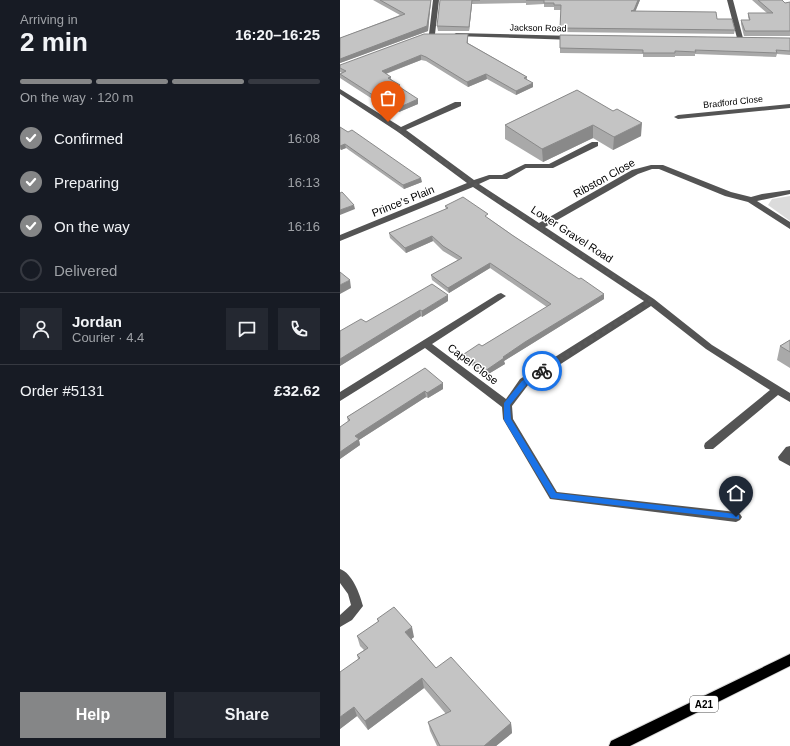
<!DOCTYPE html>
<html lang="en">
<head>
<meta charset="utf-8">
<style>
	body { margin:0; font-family:Helvetica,sans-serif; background:#242831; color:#f1f3f6; height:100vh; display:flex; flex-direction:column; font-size:15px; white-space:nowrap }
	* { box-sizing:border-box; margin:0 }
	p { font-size:13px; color:#9ea1a6 }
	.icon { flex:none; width:22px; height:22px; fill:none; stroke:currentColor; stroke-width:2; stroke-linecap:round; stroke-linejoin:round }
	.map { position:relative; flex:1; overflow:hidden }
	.side { display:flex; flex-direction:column; background:#171b24; width:340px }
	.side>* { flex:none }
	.pin { position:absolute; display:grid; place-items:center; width:34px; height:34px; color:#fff; margin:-41px -17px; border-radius:50% 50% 50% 0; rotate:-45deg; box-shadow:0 0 4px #0007 }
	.pin .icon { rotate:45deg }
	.courier { position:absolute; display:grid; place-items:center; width:40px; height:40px; margin:-20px; border:3px solid #1a73e8; border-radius:50%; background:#fff; color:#222; box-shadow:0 1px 5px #0007 }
	.overview em { font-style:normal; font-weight:700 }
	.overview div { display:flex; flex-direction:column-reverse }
	.overview { display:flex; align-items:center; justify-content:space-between; height:68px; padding:0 20px }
	h1 { font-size:26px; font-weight:700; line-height:30px }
	.bar { display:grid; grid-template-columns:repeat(4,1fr); gap:6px 4px; align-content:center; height:48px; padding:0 20px }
	.bar i { height:5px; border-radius:3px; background:#363941 }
	.bar .on { background:#858687 }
	.bar p { grid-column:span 4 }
	.line { display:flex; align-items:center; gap:10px; padding:0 20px; border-top:1px solid #363941 }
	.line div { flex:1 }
	.round { display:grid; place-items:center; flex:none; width:42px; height:42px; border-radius:0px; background:#242831 }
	ol { padding:0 20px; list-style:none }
	li { display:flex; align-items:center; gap:12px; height:44px }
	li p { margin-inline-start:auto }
	li .icon { padding:4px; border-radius:50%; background:#858687; color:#fff; stroke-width:4 }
	li:last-child { color:#9ea1a6 }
	li i { width:22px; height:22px; border:2px solid #363941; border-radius:50% }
	.button { display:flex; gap:8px; margin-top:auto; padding:8px 20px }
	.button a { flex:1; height:46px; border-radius:0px; background:#858687; color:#fff; font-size:16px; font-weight:700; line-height:46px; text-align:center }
	.button a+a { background:#242831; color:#f1f3f6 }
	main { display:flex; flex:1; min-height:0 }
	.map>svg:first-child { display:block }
</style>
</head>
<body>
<main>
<section class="side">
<div class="overview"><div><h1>2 min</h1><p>Arriving in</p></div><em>16:20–16:25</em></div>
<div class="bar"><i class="on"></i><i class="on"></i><i class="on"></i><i></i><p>On the way · 120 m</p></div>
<ol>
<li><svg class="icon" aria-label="check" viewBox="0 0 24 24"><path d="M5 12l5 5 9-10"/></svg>Confirmed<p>16:08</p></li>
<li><svg class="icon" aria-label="check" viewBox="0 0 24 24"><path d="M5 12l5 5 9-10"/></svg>Preparing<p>16:13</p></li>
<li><svg class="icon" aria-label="check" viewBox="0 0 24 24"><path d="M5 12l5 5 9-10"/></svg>On the way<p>16:16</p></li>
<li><i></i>Delivered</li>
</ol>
<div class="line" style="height:72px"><a class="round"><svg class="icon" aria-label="person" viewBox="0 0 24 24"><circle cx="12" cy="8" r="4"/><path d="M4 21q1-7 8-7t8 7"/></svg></a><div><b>Jordan</b><p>Courier · 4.4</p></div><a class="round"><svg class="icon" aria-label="chat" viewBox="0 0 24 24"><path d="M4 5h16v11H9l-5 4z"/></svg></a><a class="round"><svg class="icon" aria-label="phone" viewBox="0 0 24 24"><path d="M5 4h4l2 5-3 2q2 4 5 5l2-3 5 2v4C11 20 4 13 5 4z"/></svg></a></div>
<div class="line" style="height:52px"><div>Order #5131</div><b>£32.62</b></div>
<div class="button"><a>Help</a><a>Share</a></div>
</section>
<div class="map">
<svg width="450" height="746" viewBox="0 0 450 746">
	<rect width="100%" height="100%" fill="#fff"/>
	<path fill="#dbdbdb" d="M 450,196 L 450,221 L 428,205 L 432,199 Z"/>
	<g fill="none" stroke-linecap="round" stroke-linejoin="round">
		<defs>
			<path id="major" d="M 450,654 L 450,666 L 290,746 L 269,746 L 271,741 Z"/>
		</defs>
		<use href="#major" stroke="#dbdbdb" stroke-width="2"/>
		<path fill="#545454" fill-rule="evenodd" d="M 93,0 L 99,0 L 95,34 L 92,36 L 89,34 Z
			M 387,0 L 393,0 L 403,38 L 402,39 L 397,38 Z
			M 116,33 L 234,36 L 237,38 L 234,40 L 114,36 L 113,35 Z
			M 0,89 L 61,127 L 115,102 L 121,102 L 121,106 L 66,130 L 134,180 L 149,175 L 162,175 L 185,164 L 209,164 L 252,142 L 258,142 L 258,146 L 213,168 L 186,168 L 167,179 L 150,179 L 139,184 L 199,223 L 292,170 L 311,165 L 323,165 L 391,192 L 411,197 L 422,194 L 450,190 L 450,194 L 417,201 L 450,222 L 450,229 L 408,202 L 385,196 L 319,169 L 312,169 L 298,174 L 205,227 L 314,299 L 372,345 L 450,393 L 450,402 L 438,395 L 373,449 L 365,449 L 364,446 L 365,443 L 430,390 L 366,349 L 311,306 L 188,385 L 172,406 L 173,419 L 217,492 L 396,512 L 400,514 L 402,517 L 400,520 L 396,522 L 210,499 L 163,419 L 162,407 L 85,348 L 0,401 L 0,392 L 158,294 L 161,293 L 166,296 L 92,344 L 166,399 L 180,379 L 304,301 L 133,187 L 0,241 L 0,235 L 127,183 L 58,132 L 0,94 Z
			M 450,104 L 450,108 L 338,119 L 334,117 L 338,115 Z
			M 450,446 L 450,466 L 439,460 L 438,457 L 446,447 Z
			M 0,569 C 12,573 20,594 23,606 L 12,620 L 0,627 L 0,615 L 11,605 L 8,594 L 0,583 Z"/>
		<use href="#major" fill="#000" fill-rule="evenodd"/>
	</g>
	<path fill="#a9a9a9" d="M 33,0 L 91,0 L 88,31 L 0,63 L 0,38 L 60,15 Z
		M 122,0 L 300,0 L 295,11 L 377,19 L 395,30 L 394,34 L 220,32 L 221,10 L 214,10 L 214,7 L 204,7 L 204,4 L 186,5 L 186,3 L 132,4 L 129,31 L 98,31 L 97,26 Z
		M 412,0 L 442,0 L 445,3 L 450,2 L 450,36 L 404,36 L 401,24 L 401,20 L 409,20 L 408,17 L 408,13 L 427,13 Z
		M 128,34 L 128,43 L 187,77 L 187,80 L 193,83 L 193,87 L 176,95 L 147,79 L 128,87 L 86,61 L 81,60 L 46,74 L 51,77 L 51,79 L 78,104 L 59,112 L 41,100 L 37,102 L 0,78 L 0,74 L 2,73 L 0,72 L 0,65 Z
		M 220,35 L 450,38 L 450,55 L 437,54 L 436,57 L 355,54 L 355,56 L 335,56 L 335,57 L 303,57 L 303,54 L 220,53 Z
		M 237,90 L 301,136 L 273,150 L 253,138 L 203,162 L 165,139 L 165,125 Z
		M 0,127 L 82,182 L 64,189 L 6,148 L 1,150 L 0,149 Z
		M 105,206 L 148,218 L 264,299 L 185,348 L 164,361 L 165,364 L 145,376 L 124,359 L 124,354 L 142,346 L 207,307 L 150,268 L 109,293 L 92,280 L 91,275 L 118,260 L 103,251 L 93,241 L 66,253 L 50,238 L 49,233 L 106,209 Z
		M 108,301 L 82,317 L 81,316 L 0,366 L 0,331 L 26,322 Z
		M 450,340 L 450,368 L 437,360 L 440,346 Z
		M 85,368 L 103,389 L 88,398 L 86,397 L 19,440 L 20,445 L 0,459 L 0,427 L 8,422 L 7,417 Z
		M 37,619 L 74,637 L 71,639 L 96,668 L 171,723 L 172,733 L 156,746 L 97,746 L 90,731 L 88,722 L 106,714 L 84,688 L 28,730 L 17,716 L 0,729 L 18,659 L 17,655 L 24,650 L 20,646 L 17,636 L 38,622 Z"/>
	<path fill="#898989" d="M 91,0 L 88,31 L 0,63 L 0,59 Z
		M 132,0 L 132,4 L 129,31 L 129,27 Z
		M 298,0 L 300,0 L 294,15 L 291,11 Z
		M 81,55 L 81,60 L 42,75 L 42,71 Z
		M 146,74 L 147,79 L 128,87 L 127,82 Z
		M 193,83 L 193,87 L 176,95 L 176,91 Z
		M 40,96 L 41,100 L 37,102 L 36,97 Z
		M 78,99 L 78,104 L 59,112 L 58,108 Z
		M 302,123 L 301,136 L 273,150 L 274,137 Z
		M 253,125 L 253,138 L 203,162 L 202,149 Z
		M 5,144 L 6,148 L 1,150 L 0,146 Z
		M 81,178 L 82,182 L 64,189 L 63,185 Z
		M 14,205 L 15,209 L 0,215 L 0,210 Z
		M 92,236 L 93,241 L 66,253 L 65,248 Z
		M 150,263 L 150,268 L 109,293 L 108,288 Z
		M 10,280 L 11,288 L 0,294 L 0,285 Z
		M 264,294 L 264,299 L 185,348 L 164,361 L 165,364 L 145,376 L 145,371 L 163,357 L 185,342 Z
		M 108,295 L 108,301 L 82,317 L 82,311 Z
		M 80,310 L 81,316 L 0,366 L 0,359 Z
		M 103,383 L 103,389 L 88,398 L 87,393 Z
		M 85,391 L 86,397 L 19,440 L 20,445 L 0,459 L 0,452 L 15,436 Z
		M 72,627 L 74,637 L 67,642 L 65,632 Z
		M 82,678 L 84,688 L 28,730 L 25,721 Z
		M 14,707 L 17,716 L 0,729 L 0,717 Z
		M 171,723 L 172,733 L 156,746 L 144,746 Z"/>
	<path fill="#c4c4c4" stroke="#898989" d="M 40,0 L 91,0 L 87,26 L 0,59 L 0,38 L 65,14 Z
		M 100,0 L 140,0 L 132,0 L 129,27 L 97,26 Z
		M 186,0 L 298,0 L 294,10 L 291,11 L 376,12 L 377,19 L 392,19 L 395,30 L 220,28 L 221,5 L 214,5 L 214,3 L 204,3 L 204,0 Z
		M 418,0 L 442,0 L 445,3 L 450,2 L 450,31 L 405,31 L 401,20 L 410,20 L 408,13 L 433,13 Z
		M 84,34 L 128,34 L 127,43 L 187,77 L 184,78 L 193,83 L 176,91 L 146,74 L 127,82 L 86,57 L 81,55 L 42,71 L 51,77 L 48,78 L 60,85 L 58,86 L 78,99 L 58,108 L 40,96 L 36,97 L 0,74 L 6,71 L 0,68 L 0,65 Z
		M 220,35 L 450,38 L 450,51 L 436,50 L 437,53 L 355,50 L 356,52 L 335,51 L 335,53 L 303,53 L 303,50 L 220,48 Z
		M 237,90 L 273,111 L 277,109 L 302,123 L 274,137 L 253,125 L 202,149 L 165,125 Z
		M 0,127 L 8,132 L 12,130 L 81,178 L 63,185 L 5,144 L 0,146 Z
		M 2,192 L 14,205 L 0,210 L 0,193 Z
		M 123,197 L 148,214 L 145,216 L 172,235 L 239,279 L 241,278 L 264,294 L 185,342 L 163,357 L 164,358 L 145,371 L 124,354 L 139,344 L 142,346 L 211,304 L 150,263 L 108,288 L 91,275 L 122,258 L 103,246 L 92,236 L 65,248 L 49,233 L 108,208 L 105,206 Z
		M 0,272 L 10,280 L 0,285 Z
		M 92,284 L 108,295 L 82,311 L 80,310 L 0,359 L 0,331 L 21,319 L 26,322 Z
		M 450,340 L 450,352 L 440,346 Z
		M 85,368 L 103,383 L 87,393 L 85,391 L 15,436 L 19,439 L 0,452 L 0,427 L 10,420 L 7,417 Z
		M 54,607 L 72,627 L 65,632 L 96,668 L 111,657 L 171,723 L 144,746 L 100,746 L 88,722 L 111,711 L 82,678 L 25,721 L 14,707 L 0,717 L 0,672 L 20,658 L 17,655 L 28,648 L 17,636 L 39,621 L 37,619 Z"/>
	<path fill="#1a73e8" d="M 202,369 L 204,370 L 204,373 L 187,384 L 170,405 L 171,419 L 216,493 L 396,514 L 399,515 L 399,519 L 211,498 L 164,420 L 164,403 L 182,381 Z"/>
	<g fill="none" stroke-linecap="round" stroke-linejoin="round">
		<path stroke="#595959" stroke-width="4" stroke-dasharray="0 7.2" d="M 48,122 L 134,184 L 311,301 L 202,371"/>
	</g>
	<g text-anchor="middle" stroke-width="3" stroke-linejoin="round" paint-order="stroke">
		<g font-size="9" fill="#000" stroke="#fff">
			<text transform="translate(198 28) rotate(1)" y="3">Jackson Road</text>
			<text transform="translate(393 102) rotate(-6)" y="3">Bradford Close</text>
		</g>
		<rect fill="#fff" stroke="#4c4c4c" stroke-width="1" x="350" y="696" width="28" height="16" rx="3"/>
		<g font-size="10" font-weight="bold" fill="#000">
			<text x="364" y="708">A21</text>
		</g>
		<g font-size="11" fill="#000" stroke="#fff">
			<text transform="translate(264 178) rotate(-29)" y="4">Ribston Close</text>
			<text transform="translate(63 201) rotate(-22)" y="4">Prince's Plain</text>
			<text transform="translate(232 234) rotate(33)" y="4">Lower Gravel Road</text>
			<text transform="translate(133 364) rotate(37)" y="4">Capel Close</text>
		</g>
	</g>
</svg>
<div class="pin" style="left:48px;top:122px;background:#ea580c"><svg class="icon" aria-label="bag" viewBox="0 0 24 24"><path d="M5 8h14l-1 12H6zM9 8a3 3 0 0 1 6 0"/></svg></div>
<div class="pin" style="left:396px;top:517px;background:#1f2937"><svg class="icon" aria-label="home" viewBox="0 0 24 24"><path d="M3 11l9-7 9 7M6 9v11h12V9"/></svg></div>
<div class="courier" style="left:202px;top:371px"><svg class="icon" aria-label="bike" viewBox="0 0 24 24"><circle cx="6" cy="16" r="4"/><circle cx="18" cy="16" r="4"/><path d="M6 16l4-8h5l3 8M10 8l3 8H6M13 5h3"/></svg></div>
</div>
</main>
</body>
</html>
